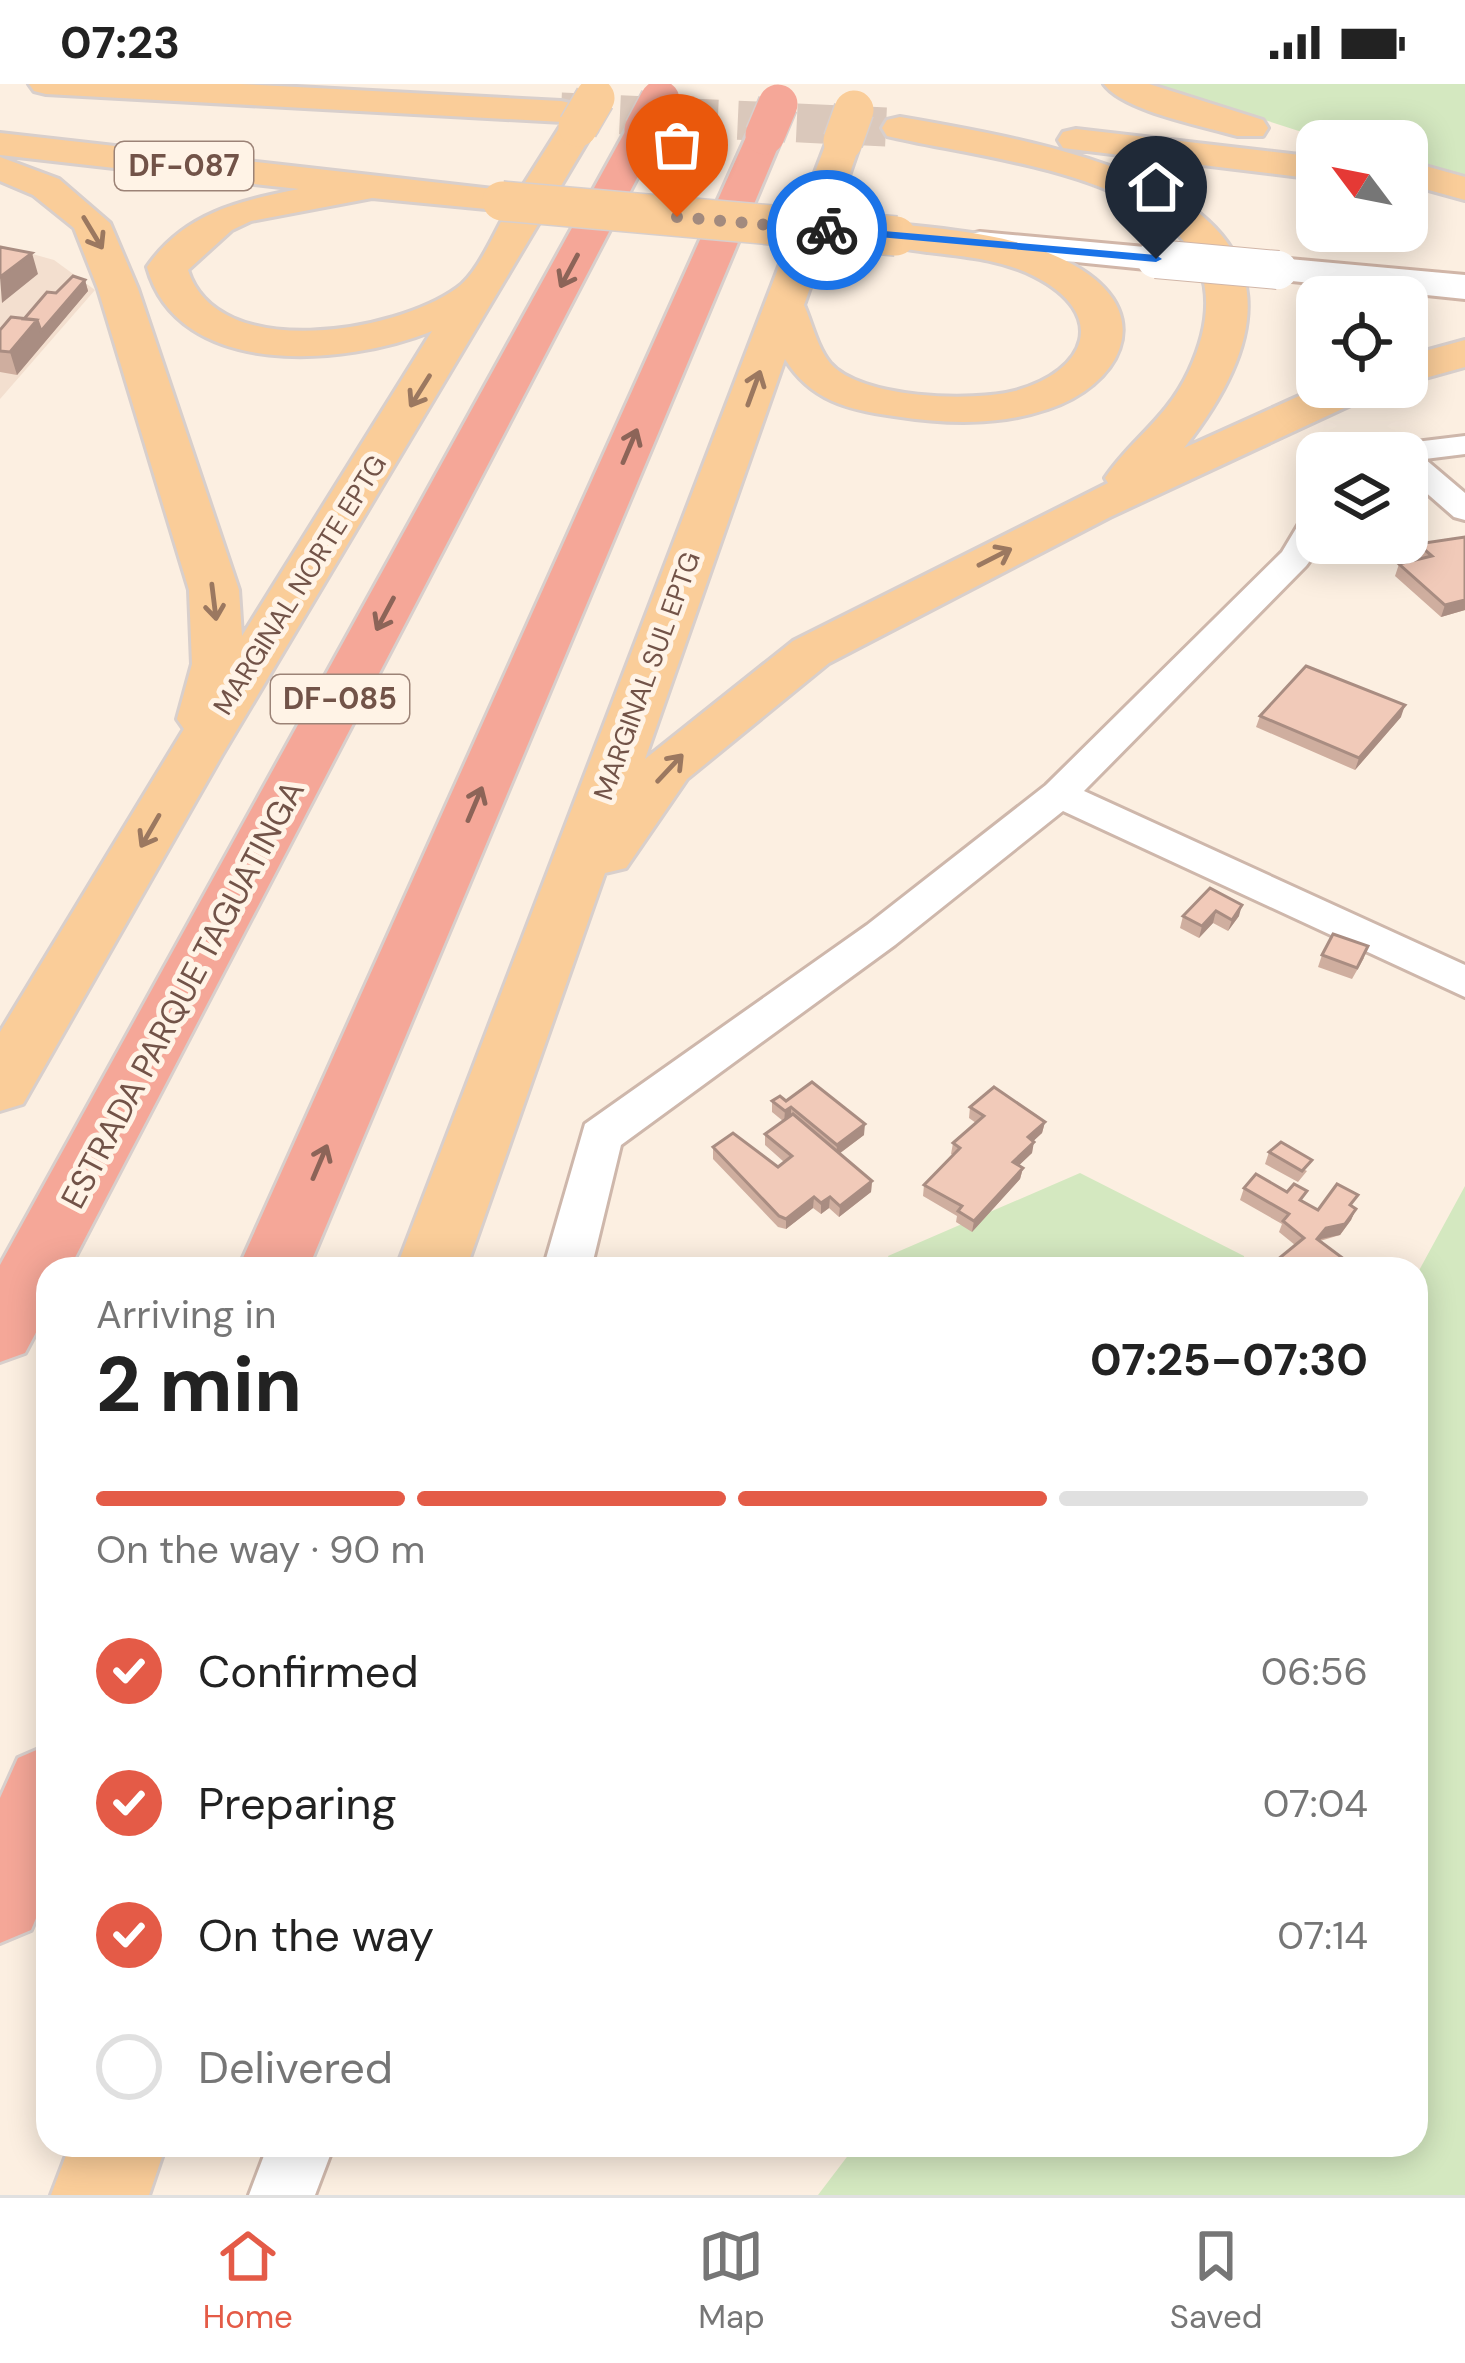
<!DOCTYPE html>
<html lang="en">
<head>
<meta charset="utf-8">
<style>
	body { margin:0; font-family:"DM Sans",sans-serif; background:#f6f6f6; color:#222; height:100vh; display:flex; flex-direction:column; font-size:45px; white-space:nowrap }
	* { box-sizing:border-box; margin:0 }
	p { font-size:39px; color:#767676 }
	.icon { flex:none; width:66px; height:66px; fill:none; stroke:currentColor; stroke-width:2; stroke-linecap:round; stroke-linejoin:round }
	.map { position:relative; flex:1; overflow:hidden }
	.side { position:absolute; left:36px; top:1173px; width:1392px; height:900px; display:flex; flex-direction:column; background:#fff; border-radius:36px; box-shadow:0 6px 30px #0003 }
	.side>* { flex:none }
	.needle { width:78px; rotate:302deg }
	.tools { position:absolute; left:1296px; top:36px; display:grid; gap:24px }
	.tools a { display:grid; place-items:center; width:132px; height:132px; border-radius:24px; background:#fff; box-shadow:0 6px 30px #0003; font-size:60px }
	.pin { position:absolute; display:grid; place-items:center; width:102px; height:102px; color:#fff; margin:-123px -51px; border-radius:50% 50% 50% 0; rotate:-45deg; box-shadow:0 0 12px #0007 }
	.pin .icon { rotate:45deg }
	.courier { position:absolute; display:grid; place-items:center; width:120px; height:120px; margin:-60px; border:9px solid #1a73e8; border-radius:50%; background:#fff; color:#222; box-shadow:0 3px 15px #0007 }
	.overview em { font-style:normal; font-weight:700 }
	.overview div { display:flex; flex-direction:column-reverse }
	.overview { display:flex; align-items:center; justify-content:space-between; height:204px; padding:0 60px }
	h1 { font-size:78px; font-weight:700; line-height:90px }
	.bar { display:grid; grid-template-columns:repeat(4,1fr); gap:18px 12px; align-content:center; height:144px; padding:0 60px }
	.bar i { height:15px; border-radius:9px; background:#e0e0e0 }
	.bar .on { background:#e45b47 }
	.bar p { grid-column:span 4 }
	ol { padding:0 60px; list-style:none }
	li { display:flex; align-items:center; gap:36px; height:132px }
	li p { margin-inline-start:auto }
	li .icon { padding:12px; border-radius:50%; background:#e45b47; color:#fff; stroke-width:4 }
	li:last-child { color:#767676 }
	li i { width:66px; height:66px; border:6px solid #e0e0e0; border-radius:50% }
	.status { display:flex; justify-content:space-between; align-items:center; height:84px; padding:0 60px; background:#fff; direction:ltr }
	.status svg { height:33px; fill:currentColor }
	.dock { display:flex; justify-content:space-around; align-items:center; height:168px; border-top:3px solid #e0e0e0; background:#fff; font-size:33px; color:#767676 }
	.dock a { display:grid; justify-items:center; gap:6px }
	.dock .on { color:#e45b47 }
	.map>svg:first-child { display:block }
</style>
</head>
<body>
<div class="status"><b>07:23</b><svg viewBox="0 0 49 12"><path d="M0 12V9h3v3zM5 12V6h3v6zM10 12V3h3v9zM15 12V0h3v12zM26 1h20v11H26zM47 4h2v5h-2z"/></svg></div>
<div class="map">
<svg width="1465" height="2111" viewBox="0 0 1465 2111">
	<rect width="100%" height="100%" fill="#fcefe1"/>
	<path fill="#f3dfcf" d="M 0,161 L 54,176 L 95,206 L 0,315 Z"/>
	<path fill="#d4e8c0" d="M 1153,0 L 1465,0 L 1465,92 L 1407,77 L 1407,57 L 1330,57 Z
		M 1080,1089 L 1244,1172 L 1246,1185 L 893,1185 L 888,1172 Z
		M 1465,1102 L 1465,2111 L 818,2111 L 856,2061 L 1416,2061 L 1416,1192 Z"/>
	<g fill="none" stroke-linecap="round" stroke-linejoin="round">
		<path stroke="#dac8bb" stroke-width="39" stroke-dasharray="39 20" stroke-linecap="butt" d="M 561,28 L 886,43"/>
		<defs>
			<path id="street" d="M 1465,352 L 1465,370 L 1425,375 L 1465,409 L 1465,436 L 1454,433 L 1407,392 L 1407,369 L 1383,369 L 1399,360 Z
				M 1317,425 L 1317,459 L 1323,459 L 1306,482 L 1084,707 L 1465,881 L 1465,913 L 1063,727 L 895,861 L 621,1061 L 591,1185 L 543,1185 L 585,1040 L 867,841 L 1046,701 L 1282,468 L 1306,428 Z
				M 268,2061 L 334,2061 L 315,2111 L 249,2111 Z"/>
			<path id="secondary" d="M 980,148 L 1156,164 L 1170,167 L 1175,175 L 1170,183 L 1156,186 L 967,167 L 961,159 L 967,151 Z
				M 1278,174 L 1465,191 L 1465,215 L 1264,194 L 1259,186 L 1264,178 Z"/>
			<path id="primary" d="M 29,0 L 240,0 L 561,17 L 574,20 L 579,28 L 576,33 L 591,35 L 596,43 L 222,671 L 23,1020 L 0,1027 L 0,948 L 184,645 L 177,635 L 192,580 L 189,506 L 98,205 L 74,144 L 33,111 L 0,97 L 0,73 L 59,95 L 110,139 L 138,205 L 239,506 L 242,552 L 432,247 C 346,282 178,296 147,183 C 184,129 239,117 299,105 L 0,71 L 0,49 L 502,106 L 517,111 L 563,38 L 46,10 L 34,7 ZM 372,114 L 507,127 C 494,149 478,189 457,204 C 395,249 217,279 188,186 L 232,146 L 251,137 Z
				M 1104,0 L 1149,0 L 1263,36 L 1268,44 L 1263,52 L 1237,52 C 1204,42 1123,27 1104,0 Z
				M 900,33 C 1081,64 1379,117 1184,364 L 1319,303 L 1377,303 L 1370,312 L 1110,433 L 829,579 L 687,695 L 626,784 L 605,789 L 466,1185 L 396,1185 L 830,49 L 856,49 L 861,57 L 804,221 C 812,239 817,263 830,279 C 861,315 972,318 1015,307 C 1088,287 1109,230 1034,192 C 986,168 933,173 882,160 L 876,152 L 882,144 L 896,140 C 958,146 1028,152 1082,186 C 1157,234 1118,302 1048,325 C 998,342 945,340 894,332 C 848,326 810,316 785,275 L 645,675 L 793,557 L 1108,399 L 1105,394 C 1132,354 1166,336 1189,287 C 1277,97 1003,80 887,52 L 882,44 L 887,36 Z
				M 1076,45 L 1317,73 L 1317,95 L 1063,64 L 1058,56 L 1063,48 Z
				M 1407,77 L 1465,93 L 1465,116 L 1407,100 Z
				M 1465,256 L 1465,283 L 1407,299 L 1407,272 Z
				M 70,2061 L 166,2061 L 149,2111 L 51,2111 Z"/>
			<path id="highway" d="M 644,35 L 657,38 L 662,46 L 69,1185 L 48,1185 L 48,1226 L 25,1269 L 0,1278 L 0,1181 L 626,46 L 631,38 Z
				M 765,40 L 778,43 L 783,51 L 308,1185 L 238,1185 L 747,51 L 752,43 Z
				M 48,1661 L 48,1806 L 31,1846 L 0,1859 L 0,1714 L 18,1674 Z"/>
		</defs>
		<use href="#street" stroke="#ceb7ab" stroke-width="6"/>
		<use href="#secondary" stroke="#d1b6a8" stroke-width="6"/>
		<use href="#primary" stroke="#d8cfcc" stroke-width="6"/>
		<use href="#highway" stroke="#d8cfcc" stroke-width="6"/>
		<use href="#street" fill="#fff" fill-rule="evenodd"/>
		<use href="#secondary" fill="#fff" fill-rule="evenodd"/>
		<use href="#primary" fill="#facd99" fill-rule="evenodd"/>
		<use href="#highway" fill="#f5a798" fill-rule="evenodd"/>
		<defs>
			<path id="secondary-bridge" d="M 1156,175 L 1278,186"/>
			<path id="primary-bridge" d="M 578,43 L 595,14
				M 843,57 L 854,26
				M 502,117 L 896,152"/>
			<path id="highway-bridge" d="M 644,46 L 660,16
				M 765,51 L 778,20"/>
		</defs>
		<use href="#secondary-bridge" stroke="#d1b6a8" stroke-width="40" stroke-linecap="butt"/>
		<use href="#primary-bridge" stroke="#d8cfcc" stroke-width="42" stroke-linecap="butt"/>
		<use href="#highway-bridge" stroke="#d8cfcc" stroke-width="42" stroke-linecap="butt"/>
		<use href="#secondary-bridge" stroke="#fff" stroke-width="38"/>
		<use href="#primary-bridge" stroke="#facd99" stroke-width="39"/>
		<use href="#highway-bridge" stroke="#f5a798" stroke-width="39"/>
	</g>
	<path fill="#cfae9f" d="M 85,196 L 88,207 L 17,291 L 0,288 L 0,246 L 24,235 L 56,209 Z
		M 1465,453 L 1465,526 L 1441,533 L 1395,492 L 1399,480 L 1418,476 L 1414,472 L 1418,460 Z
		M 1260,632 L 1401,633 L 1355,686 L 1256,643 Z
		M 1210,804 L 1239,832 L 1228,847 L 1213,839 L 1199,854 L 1180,844 L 1183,832 Z
		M 1322,871 L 1364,874 L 1352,895 L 1318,883 Z
		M 772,1017 L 786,1017 L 864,1051 L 839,1070 L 872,1097 L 871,1108 L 839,1133 L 829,1124 L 821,1130 L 813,1124 L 786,1145 L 778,1143 L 713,1075 L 713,1063 L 778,1083 L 784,1078 L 765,1061 L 765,1050 L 783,1037 L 772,1028 Z
		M 970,1023 L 1045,1038 L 1042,1049 L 1033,1057 L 1032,1069 L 1019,1081 L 1023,1084 L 1020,1095 L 972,1148 L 956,1138 L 957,1132 L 923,1112 L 924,1101 L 953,1071 L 951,1070 L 953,1059 L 976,1039 L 969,1034 Z
		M 1269,1068 L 1307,1087 L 1298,1098 L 1265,1080 Z
		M 1244,1104 L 1303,1117 L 1318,1126 L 1352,1123 L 1356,1125 L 1351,1136 L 1340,1151 L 1320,1157 L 1295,1161 L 1279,1148 L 1282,1140 L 1240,1116 Z"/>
	<path fill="#a98d82" d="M 32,169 L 38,190 L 2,219 L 0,193 Z
		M 85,196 L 88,207 L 17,291 L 10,268 L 37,236 Z
		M 1465,516 L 1465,526 L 1441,533 L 1445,521 Z
		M 1405,621 L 1401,633 L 1355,686 L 1359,674 Z
		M 1242,821 L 1239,832 L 1228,847 L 1232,836 Z
		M 1216,827 L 1213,839 L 1199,854 L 1202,842 Z
		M 791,1023 L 791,1034 L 784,1038 L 785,1027 Z
		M 1045,1038 L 1042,1049 L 1026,1064 L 1028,1053 Z
		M 865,1040 L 864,1051 L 836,1072 L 837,1061 Z
		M 1034,1058 L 1032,1069 L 1011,1089 L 1013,1078 Z
		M 1023,1084 L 1020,1095 L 972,1148 L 974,1137 Z
		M 872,1097 L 871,1108 L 839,1133 L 840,1122 Z
		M 814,1113 L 813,1124 L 786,1145 L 786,1135 Z
		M 830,1113 L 829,1124 L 821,1130 L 821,1119 Z
		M 1356,1125 L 1351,1136 L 1340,1151 L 1321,1155 L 1313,1166 L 1317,1155 L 1326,1144 Z"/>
	<path fill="#f1cab9" stroke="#a98d82" stroke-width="3" d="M 0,163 L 32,169 L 0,193 Z
		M 73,192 L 85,196 L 41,247 L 37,236 L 24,235 L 47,208 L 56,209 Z
		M 11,233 L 37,236 L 10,268 L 0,267 L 0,246 Z
		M 1465,453 L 1465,516 L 1445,521 L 1399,480 L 1432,472 L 1418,460 Z
		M 1306,582 L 1405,621 L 1359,674 L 1260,632 Z
		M 1210,804 L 1242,821 L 1232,836 L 1216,827 L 1202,842 L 1183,832 Z
		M 1333,850 L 1368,862 L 1357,884 L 1322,871 Z
		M 812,998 L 865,1040 L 837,1061 L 791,1023 L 785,1027 L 772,1017 L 780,1012 L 786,1017 Z
		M 994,1003 L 1045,1038 L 1028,1053 L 1034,1058 L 1013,1078 L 1023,1084 L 974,1137 L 958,1127 L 962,1122 L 924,1101 L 960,1064 L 953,1059 L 984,1032 L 970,1023 Z
		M 793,1030 L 872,1097 L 840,1122 L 830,1113 L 821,1119 L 814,1113 L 786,1135 L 779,1132 L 713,1063 L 733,1049 L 778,1083 L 792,1072 L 765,1050 Z
		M 1281,1058 L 1312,1076 L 1302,1087 L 1269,1068 Z
		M 1256,1090 L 1287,1108 L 1294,1100 L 1307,1107 L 1300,1116 L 1318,1126 L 1337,1100 L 1358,1111 L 1350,1121 L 1356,1125 L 1345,1140 L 1326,1144 L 1317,1155 L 1356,1184 L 1266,1185 L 1304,1154 L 1283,1137 L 1289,1130 L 1244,1104 Z"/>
	<defs><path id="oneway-shaft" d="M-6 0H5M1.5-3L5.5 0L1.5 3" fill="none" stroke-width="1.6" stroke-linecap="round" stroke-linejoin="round" transform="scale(3)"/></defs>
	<g stroke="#9b7860">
		<use href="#oneway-shaft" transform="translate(93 149) rotate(59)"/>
		<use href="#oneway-shaft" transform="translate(754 304) rotate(-70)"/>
		<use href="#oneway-shaft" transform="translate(420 307) rotate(122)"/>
		<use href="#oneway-shaft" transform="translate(995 473) rotate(-27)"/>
		<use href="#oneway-shaft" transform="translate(214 518) rotate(83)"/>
		<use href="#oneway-shaft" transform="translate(670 684) rotate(-47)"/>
		<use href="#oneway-shaft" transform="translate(150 747) rotate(120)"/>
	</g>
	<g stroke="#8c6458">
		<use href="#oneway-shaft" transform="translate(569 187) rotate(118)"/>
		<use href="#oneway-shaft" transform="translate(630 362) rotate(-67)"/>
		<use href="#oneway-shaft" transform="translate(385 530) rotate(118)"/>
		<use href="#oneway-shaft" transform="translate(475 720) rotate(-67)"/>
		<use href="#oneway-shaft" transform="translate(320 1078) rotate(-67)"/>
	</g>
	<path fill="#1a73e8" d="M 827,142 L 1156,171 L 1162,175 L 1156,178 L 823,148 Z"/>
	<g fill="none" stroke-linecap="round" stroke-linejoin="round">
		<path stroke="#a28a7e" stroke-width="12" stroke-dasharray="0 21.6" d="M 677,133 L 827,146"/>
	</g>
	<g text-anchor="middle" stroke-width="10" stroke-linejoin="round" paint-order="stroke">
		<g font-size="27" fill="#725348" stroke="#fff3e6">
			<text transform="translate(300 501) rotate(-58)" y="9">MARGINAL NORTE EPTG</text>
			<text transform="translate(647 592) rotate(-70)" y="9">MARGINAL SUL EPTG</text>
		</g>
		<g fill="#fff3e6" stroke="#9c8377" stroke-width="3">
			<rect x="115" y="58" width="138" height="48" rx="9"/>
			<rect x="271" y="591" width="138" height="48" rx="9"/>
		</g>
		<g font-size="30" font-weight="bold" fill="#725348">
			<text x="184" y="92">DF-087</text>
			<text x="340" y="625">DF-085</text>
		</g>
		<g font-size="33" fill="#725348" stroke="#fff3e6">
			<text transform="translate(182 910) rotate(-62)" y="12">ESTRADA PARQUE TAGUATINGA</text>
		</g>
	</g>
</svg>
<div class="tools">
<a><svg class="needle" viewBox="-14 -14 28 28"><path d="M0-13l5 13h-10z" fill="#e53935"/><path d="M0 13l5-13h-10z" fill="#767676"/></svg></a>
<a><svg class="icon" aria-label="locate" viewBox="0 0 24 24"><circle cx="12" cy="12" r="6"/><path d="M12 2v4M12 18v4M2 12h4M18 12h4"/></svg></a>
<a><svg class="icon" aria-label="layers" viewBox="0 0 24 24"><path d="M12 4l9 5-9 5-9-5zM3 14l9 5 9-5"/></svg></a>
</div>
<div class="pin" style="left:677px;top:133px;background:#ea580c"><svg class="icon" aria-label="bag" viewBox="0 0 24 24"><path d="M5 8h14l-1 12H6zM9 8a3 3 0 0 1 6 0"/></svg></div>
<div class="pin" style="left:1156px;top:175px;background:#1f2937"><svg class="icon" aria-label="home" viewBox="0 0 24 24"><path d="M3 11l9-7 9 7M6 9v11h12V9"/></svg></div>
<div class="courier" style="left:827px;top:146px"><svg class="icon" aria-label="bike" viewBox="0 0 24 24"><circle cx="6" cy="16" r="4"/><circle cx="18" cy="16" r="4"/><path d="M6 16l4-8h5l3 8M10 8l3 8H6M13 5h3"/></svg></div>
<section class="side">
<div class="overview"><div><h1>2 min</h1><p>Arriving in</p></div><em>07:25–07:30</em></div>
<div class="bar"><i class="on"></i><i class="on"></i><i class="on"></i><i></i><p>On the way · 90 m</p></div>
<ol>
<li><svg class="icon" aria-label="check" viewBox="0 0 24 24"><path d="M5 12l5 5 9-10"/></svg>Confirmed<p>06:56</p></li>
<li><svg class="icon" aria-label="check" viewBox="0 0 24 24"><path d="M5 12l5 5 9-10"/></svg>Preparing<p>07:04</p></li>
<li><svg class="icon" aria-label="check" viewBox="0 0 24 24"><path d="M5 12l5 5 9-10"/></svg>On the way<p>07:14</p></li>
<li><i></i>Delivered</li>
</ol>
</section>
</div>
<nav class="dock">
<a class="on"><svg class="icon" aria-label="home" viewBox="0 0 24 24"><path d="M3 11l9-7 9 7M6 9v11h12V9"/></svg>Home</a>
<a><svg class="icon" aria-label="map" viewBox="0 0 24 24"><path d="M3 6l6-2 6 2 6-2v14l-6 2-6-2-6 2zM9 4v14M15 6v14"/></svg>Map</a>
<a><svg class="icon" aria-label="saved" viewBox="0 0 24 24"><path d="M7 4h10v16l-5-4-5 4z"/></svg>Saved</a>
</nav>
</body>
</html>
